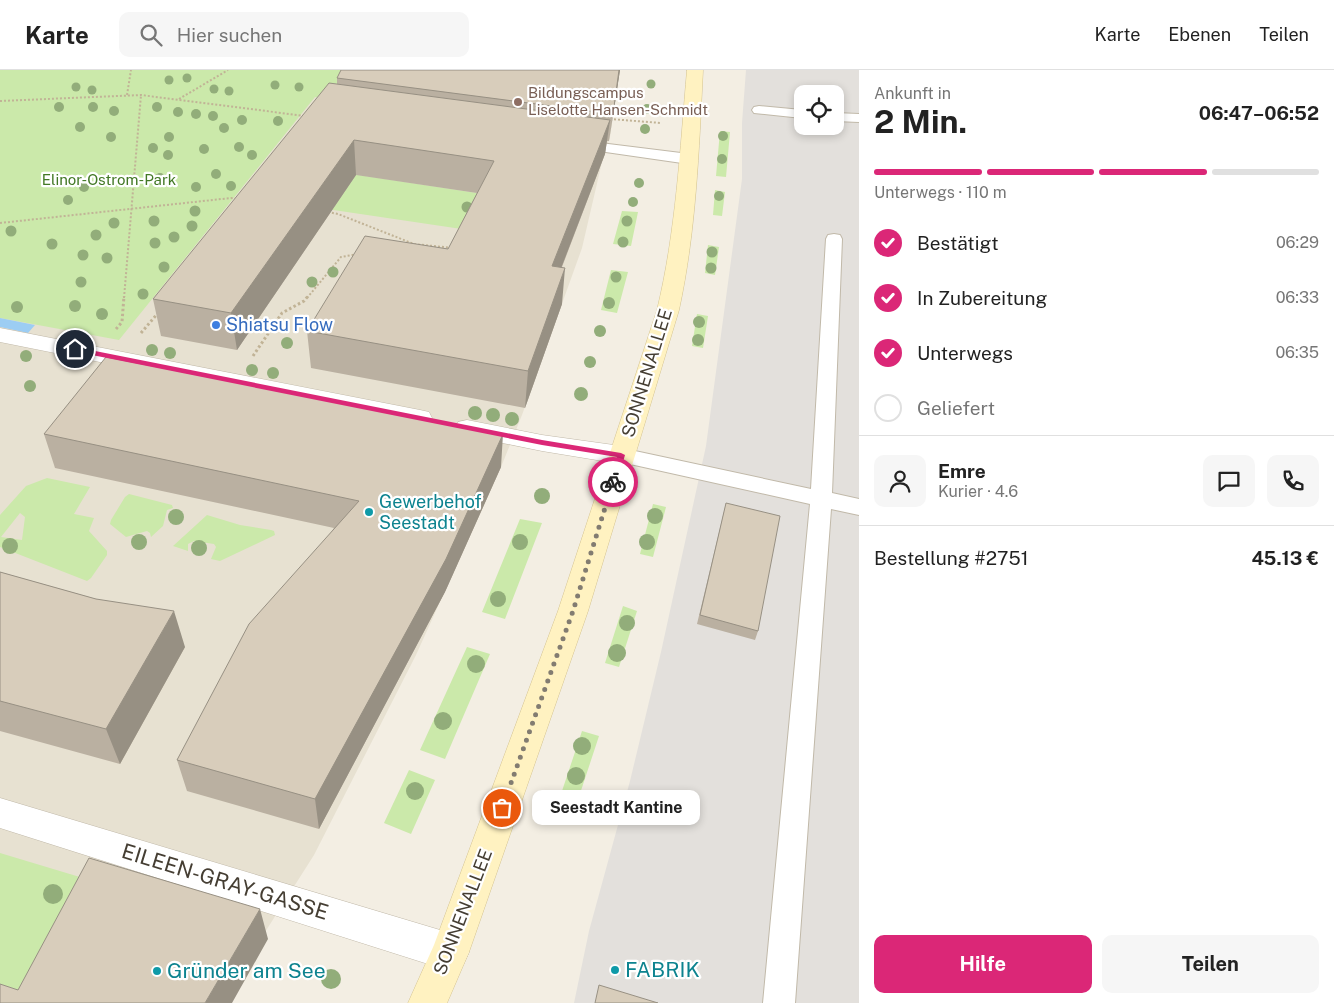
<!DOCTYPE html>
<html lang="de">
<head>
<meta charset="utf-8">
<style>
	body { margin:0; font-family:"Public Sans",sans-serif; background:#f6f6f6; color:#222; height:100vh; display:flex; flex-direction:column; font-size:19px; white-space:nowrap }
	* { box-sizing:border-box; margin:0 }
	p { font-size:16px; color:#767676 }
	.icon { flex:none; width:28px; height:28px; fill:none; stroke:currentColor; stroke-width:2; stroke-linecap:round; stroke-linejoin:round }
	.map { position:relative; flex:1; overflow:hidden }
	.drawer { display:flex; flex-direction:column; background:#fff; width:475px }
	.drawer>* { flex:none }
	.buttons { position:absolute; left:794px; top:15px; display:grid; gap:10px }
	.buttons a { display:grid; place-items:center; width:50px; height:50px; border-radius:10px; background:#fff; box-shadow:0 2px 8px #0003; font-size:25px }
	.pin { position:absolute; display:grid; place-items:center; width:42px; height:42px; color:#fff; margin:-21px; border:2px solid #fff; border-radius:50%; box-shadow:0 1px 5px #0007 }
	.courier { position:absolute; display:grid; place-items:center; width:50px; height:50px; margin:-25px; border:4px solid #db2777; border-radius:50%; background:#fff; color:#222; box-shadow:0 1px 6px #0007 }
	.bubble { position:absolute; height:35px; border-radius:10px; background:#fff; box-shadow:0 2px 8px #0003; font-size:16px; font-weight:700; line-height:35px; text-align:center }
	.summary em { font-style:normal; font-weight:700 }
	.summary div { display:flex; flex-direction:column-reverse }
	.summary { display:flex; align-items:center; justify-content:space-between; height:85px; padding:0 15px }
	h1 { font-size:32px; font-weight:700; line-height:38px }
	.bar { display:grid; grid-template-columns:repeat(4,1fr); gap:8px 5px; align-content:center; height:60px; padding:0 15px }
	.bar i { height:6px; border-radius:4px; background:#e0e0e0 }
	.bar .on { background:#db2777 }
	.bar p { grid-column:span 4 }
	.line { display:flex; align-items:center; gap:12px; padding:0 15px; border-top:1px solid #e0e0e0 }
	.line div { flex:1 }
	.round { display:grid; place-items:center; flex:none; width:52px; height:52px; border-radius:10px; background:#f6f6f6 }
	ol { padding:0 15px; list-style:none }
	li { display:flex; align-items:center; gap:15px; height:55px }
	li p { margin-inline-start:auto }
	li .icon { padding:5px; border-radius:50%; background:#db2777; color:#fff; stroke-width:4 }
	li:last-child { color:#767676 }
	li i { width:28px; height:28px; border:2px solid #e0e0e0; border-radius:50% }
	.button { display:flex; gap:10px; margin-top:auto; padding:10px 15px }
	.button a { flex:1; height:58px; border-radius:10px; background:#db2777; color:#fff; font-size:20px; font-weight:700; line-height:58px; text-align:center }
	.button a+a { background:#f6f6f6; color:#222 }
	header { display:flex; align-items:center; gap:30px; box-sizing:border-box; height:70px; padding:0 25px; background:#fff; border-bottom:1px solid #e0e0e0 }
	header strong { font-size:24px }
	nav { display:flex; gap:28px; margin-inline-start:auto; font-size:18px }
	.search { width:350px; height:45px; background:#f6f6f6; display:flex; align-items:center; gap:12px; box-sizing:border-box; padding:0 18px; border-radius:10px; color:#767676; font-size:19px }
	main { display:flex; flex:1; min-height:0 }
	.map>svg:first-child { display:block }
</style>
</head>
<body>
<header>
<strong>Karte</strong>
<div class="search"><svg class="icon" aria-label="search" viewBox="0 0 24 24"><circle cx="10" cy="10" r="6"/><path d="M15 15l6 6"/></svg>Hier suchen</div>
<nav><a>Karte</a><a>Ebenen</a><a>Teilen</a></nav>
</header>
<main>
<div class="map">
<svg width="859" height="933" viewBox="0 0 859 933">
	<rect width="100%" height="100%" fill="#f3eee3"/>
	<path fill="#e7e1d1" d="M 0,0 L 620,0 L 610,67 L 602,92 L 582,178 L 522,345 L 501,397 L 416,585 L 314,785 L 260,870 L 0,933 Z"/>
	<path fill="#cbe9aa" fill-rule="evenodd" d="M 0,0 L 349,0 L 333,30 L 315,27 L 119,270 L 0,248 Z
		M 720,61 L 730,62 L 726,107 L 716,106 Z
		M 293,95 L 490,125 L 475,161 L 266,130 Z
		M 715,120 L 725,122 L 722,146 L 713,145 Z
		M 622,141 L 638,142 L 631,176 L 613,174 Z
		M 708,175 L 719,177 L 715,205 L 705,203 Z
		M 611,200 L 628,202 L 617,243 L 601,240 Z
		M 697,244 L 708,246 L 703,278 L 692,276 Z
		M 47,408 L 90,417 L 74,444 L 94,448 L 89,461 L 107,481 L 107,485 L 91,508 L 87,511 L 0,477 L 0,445 L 26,416 ZM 20,443 L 25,447 L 22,470 L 1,467 Z
		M 129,424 L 172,435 L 173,438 L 167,440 L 163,456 L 151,467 L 150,463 L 147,461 L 126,467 L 110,454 L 111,450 L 125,427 Z
		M 653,434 L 666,437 L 653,487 L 640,484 Z
		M 207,445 L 240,455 L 271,460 L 274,461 L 275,465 L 220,491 L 211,489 L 216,477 L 214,474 L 194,471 L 188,474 L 188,481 L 173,476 Z
		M 520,449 L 542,453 L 505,549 L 482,542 Z
		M 623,536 L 637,541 L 619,597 L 605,593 Z
		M 467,577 L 490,584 L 445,689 L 420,680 Z
		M 582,661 L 599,666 L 570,754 L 553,748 Z
		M 409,700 L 435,710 L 411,764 L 384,753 Z
		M 0,783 L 236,854 L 47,932 L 11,921 L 0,914 Z"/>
	<path fill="#e3e0dc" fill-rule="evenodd" d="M 746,0 L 859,0 L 859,933 L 574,933 L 589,861 L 630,711 L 661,582 L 706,376 L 742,109 L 742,53 ZM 802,24 L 835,24 L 835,56 L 802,56 Z"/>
	<path fill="#9ccdf3" d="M 0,248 L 35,255 L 28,263 L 0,257 Z"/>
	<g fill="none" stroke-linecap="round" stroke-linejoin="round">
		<defs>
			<path id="lane" d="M 759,36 L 802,40 L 802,48 L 754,43 L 752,40 L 754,37 Z
				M 835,43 L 859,44 L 859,52 L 835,51 Z
				M 576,70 L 689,84 L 694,86 L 697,89 L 694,92 L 689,94 L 571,77 L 569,74 L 571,71 Z
				M 834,164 L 840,165 L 842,169 L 832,423 L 859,429 L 859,445 L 831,439 L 795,933 L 763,933 L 810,434 L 621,392 L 614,390 L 611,385 L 614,380 L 621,378 L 811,419 L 826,169 L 828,165 Z"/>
			<path id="street" d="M 0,258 L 420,340 L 429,342 L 432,348 L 429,354 L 420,356 L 0,272 Z
				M 467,350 L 542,365 L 621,376 L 630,379 L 634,385 L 630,391 L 621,394 L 542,381 L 458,364 L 455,358 L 458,352 Z
				M 0,728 L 450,863 L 463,869 L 469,882 L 463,895 L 450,901 L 0,758 Z"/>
			<path id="secondary" d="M 687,0 L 703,0 C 699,80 696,162 679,240 L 588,541 L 469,882 L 447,933 L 408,933 L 434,875 L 558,541 L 657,240 C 676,162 680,80 687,0 Z"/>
		</defs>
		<use href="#lane" stroke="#c1b9a9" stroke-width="2"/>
		<use href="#street" stroke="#c1b9a9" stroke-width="1"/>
		<use href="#secondary" stroke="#d5c491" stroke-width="1"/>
		<path stroke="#c1b396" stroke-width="2" stroke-dasharray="2 2" stroke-linecap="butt" d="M 127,25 L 131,0
			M 179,29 L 228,0
			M 0,31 L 141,25 L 305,46
			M 610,49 L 661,53
			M 328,142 L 338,144 L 414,174 L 453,178
			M 0,153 L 231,128 L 238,129
			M 124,228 L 141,25
			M 307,228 L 341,187 L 358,184"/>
		<path stroke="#c1b396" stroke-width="3" stroke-dasharray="2.5 2.5" stroke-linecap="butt" d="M 116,259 L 122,252 L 124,226
			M 141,263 L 158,243
			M 253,286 L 282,243 L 304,231 L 308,226"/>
		<use href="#lane" fill="#fff" fill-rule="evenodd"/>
		<use href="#street" fill="#fff" fill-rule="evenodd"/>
		<use href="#secondary" fill="#fff2c1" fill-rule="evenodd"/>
	</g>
	<g fill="#92ad7a">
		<circle cx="187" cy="8" r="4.5"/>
		<circle cx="169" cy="10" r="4.5"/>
		<circle cx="651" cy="14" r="4.5"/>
		<circle cx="275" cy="15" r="4.5"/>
		<circle cx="76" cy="17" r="4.5"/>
		<circle cx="299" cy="17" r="4.5"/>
		<circle cx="214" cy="19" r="4.5"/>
		<circle cx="92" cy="20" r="4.5"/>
		<circle cx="229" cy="21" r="4.5"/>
		<circle cx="59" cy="37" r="5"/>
		<circle cx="93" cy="37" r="5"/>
		<circle cx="157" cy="37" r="5"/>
		<circle cx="647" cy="39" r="5"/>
		<circle cx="114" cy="41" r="5"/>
		<circle cx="178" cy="42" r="5"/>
		<circle cx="196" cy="44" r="5"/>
		<circle cx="213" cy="46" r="5"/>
		<circle cx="242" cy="50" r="5"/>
		<circle cx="278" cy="51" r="5"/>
		<circle cx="80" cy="57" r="5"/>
		<circle cx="224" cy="58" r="5"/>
		<circle cx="645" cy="59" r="5"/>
		<circle cx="723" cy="66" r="5"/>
		<circle cx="111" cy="67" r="5"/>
		<circle cx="169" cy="67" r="5"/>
		<circle cx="239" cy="77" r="5"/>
		<circle cx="153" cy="78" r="5"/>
		<circle cx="204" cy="79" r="5"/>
		<circle cx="168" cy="85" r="5"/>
		<circle cx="252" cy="85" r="5"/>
		<circle cx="722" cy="89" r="5"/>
		<circle cx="216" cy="104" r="5"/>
		<circle cx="160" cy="108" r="5"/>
		<circle cx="639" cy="113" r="5"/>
		<circle cx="231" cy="116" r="5"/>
		<circle cx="84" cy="117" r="5"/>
		<circle cx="196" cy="117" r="5"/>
		<circle cx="719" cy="126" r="5"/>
		<circle cx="68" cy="130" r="5"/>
		<circle cx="633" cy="132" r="5"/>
		<circle cx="467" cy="137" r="5.5"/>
		<circle cx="195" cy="141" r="5.5"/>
		<circle cx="154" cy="151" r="5.5"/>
		<circle cx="627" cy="151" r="5.5"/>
		<circle cx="114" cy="153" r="5.5"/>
		<circle cx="192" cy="156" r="5.5"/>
		<circle cx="11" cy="161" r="5.5"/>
		<circle cx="96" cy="165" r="5.5"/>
		<circle cx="174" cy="167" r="5.5"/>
		<circle cx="623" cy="172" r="5.5"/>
		<circle cx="155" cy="173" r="5.5"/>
		<circle cx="52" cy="174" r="5.5"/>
		<circle cx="712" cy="182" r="5.5"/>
		<circle cx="83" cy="185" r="5.5"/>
		<circle cx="107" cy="188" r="5.5"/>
		<circle cx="164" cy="197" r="5.5"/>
		<circle cx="711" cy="198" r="5.5"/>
		<circle cx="333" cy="202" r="5.5"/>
		<circle cx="616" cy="207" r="5.5"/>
		<circle cx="81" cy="212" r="5.5"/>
		<circle cx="312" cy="212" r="5.5"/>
		<circle cx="143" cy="224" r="5.5"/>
		<circle cx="609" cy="233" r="6"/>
		<circle cx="75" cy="236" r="6"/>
		<circle cx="17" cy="237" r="6"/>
		<circle cx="102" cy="244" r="6"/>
		<circle cx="699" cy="252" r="6"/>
		<circle cx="600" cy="261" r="6"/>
		<circle cx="698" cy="270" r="6"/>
		<circle cx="287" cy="273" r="6"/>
		<circle cx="152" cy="280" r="6"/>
		<circle cx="170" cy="283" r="6"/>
		<circle cx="26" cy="286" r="6"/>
		<circle cx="590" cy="292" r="6"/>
		<circle cx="252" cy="300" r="6"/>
		<circle cx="273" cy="303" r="6"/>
		<circle cx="30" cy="316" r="6"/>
		<circle cx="581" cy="324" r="7"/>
		<circle cx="475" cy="343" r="7"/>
		<circle cx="493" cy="345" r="7"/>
		<circle cx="512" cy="349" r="7"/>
		<circle cx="542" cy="426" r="8"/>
		<circle cx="655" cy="446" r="8"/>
		<circle cx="176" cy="447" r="8"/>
		<circle cx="139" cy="472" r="8"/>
		<circle cx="520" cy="472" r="8"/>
		<circle cx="647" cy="472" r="8"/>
		<circle cx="10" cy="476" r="8"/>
		<circle cx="199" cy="478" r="8"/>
		<circle cx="498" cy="529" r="8"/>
		<circle cx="627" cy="553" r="8"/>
		<circle cx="617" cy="583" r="9"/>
		<circle cx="476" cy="594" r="9"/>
		<circle cx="443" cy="651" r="9"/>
		<circle cx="582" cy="676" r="9"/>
		<circle cx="576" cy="706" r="9"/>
		<circle cx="415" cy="721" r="9"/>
		<circle cx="564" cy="738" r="9"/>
		<circle cx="53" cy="824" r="10"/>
		<circle cx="331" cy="909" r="10"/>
	</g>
	<path fill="#bab0a1" d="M 341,0 L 620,0 L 609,71 L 607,71 L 605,84 L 562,197 L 562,234 L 525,338 L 311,298 L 307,261 L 448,179 L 477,123 L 356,105 L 237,280 L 161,266 L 153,229 L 337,14 L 337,8 Z
		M 44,364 L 501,397 L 445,522 L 319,759 L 187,721 L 177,690 L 334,458 L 55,398 Z
		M 726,433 L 758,561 L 755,570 L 697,554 Z
		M 0,502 L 96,529 L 185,577 L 120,694 L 0,661 Z"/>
	<path fill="#979083" d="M 619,0 L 620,0 L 609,71 L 613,44 Z
		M 610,50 L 605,84 L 548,232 L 552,196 Z
		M 354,70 L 356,105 L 237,280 L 231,243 Z
		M 565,198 L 562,234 L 525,338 L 528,301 Z
		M 503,364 L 501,397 L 445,522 L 319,759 L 315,729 Z
		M 174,541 L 185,577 L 120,694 L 106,659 Z
		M 260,839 L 268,869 L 232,933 L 205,933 Z"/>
	<path fill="#d8cdbb" stroke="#979083" d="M 341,0 L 619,0 L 613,44 L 337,8 Z
		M 329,13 L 610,50 L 552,196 L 565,198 L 528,301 L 307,261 L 365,166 L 448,179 L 494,91 L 354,70 L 231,243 L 153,229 Z
		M 106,287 L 503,364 L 446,489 L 315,729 L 177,690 L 249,554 L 359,431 L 44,364 Z
		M 726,433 L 780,446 L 758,561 L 700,545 Z
		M 0,502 L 96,529 L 174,541 L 106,659 L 0,631 Z
		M 89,788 L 260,839 L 205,933 L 0,933 L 0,914 L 18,920 Z
		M 599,915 L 658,933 L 595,933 Z"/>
	<path fill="#db2777" d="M 75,277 L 542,370 L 621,383 L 625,385 L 617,412 L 613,415 L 609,412 L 617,387 L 542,375 L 72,281 L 72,278 Z"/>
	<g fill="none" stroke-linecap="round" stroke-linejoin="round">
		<path stroke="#827c71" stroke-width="5" stroke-dasharray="0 9" d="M 502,738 L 573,541 L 613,412"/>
	</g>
	<circle fill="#8d6e63" stroke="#fff" stroke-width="2" cx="518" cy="32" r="5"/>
	<circle fill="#3f7fe0" stroke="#fff" stroke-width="2" cx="216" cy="255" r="5"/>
	<g fill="#0f9aa8" stroke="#fff" stroke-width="2">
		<circle cx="369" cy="442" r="5"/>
		<circle cx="615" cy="900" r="5"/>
		<circle cx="157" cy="901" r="5"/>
	</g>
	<g text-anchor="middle" stroke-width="4.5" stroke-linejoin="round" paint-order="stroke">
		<g font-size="15" fill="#785e54" stroke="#fff" text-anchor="start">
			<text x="528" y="28">Bildungscampus<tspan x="528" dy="17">Liselotte Hansen-Schmidt</tspan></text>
		</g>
		<g font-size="15" fill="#427825" stroke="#fff">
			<text x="109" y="115">Elinor-Ostrom-Park</text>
		</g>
		<g font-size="18" fill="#366cbe" stroke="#fff" text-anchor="start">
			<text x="226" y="261">Shiatsu Flow</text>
		</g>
		<g font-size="18" fill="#453e33" stroke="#fff">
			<text transform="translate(647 303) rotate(-73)" y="6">SONNENALLEE</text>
			<text transform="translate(463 842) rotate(-69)" y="6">SONNENALLEE</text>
		</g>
		<g font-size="18" fill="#0d838f" stroke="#fff" text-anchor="start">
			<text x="379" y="438">Gewerbehof<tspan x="379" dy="21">Seestadt</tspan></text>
		</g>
		<g font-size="21" fill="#453e33" stroke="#fff">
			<text transform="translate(225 812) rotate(17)" y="7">EILEEN-GRAY-GASSE</text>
		</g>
		<g font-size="21" fill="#0d838f" stroke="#fff" text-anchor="start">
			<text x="625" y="907">FABRIK</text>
			<text x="167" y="908">Gründer am See</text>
		</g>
	</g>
</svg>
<div class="buttons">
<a><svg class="icon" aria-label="locate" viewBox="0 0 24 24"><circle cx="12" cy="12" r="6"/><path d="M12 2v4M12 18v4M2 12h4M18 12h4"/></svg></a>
</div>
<div class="pin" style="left:502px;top:738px;background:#ea580c"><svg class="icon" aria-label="bag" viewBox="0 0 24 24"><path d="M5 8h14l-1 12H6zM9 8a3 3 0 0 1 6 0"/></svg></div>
<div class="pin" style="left:75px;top:279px;background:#1f2937"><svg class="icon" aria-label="home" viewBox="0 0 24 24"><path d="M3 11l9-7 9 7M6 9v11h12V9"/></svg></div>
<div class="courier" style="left:613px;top:412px"><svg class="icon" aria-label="bike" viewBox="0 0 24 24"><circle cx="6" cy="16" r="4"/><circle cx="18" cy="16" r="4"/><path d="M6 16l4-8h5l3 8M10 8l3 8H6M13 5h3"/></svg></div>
<div class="bubble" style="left:532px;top:720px;width:168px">Seestadt Kantine</div>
</div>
<section class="drawer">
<div class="summary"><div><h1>2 Min.</h1><p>Ankunft in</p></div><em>06:47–06:52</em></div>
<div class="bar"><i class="on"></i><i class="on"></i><i class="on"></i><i></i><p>Unterwegs · 110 m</p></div>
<ol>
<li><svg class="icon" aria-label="check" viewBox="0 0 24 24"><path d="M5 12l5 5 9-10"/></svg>Bestätigt<p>06:29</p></li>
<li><svg class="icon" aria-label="check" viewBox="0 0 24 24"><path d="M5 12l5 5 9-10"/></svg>In Zubereitung<p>06:33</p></li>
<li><svg class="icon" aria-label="check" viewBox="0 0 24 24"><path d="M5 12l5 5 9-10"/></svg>Unterwegs<p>06:35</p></li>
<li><i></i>Geliefert</li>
</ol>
<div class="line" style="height:90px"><a class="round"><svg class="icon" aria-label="person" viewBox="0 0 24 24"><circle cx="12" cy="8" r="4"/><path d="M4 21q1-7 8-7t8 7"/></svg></a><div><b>Emre</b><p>Kurier · 4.6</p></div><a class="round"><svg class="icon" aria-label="chat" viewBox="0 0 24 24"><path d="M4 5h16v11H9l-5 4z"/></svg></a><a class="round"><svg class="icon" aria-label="phone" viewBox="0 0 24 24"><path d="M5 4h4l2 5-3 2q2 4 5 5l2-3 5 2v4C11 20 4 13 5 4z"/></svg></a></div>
<div class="line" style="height:65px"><div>Bestellung #2751</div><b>45.13 €</b></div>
<div class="button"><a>Hilfe</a><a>Teilen</a></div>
</section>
</main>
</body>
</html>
